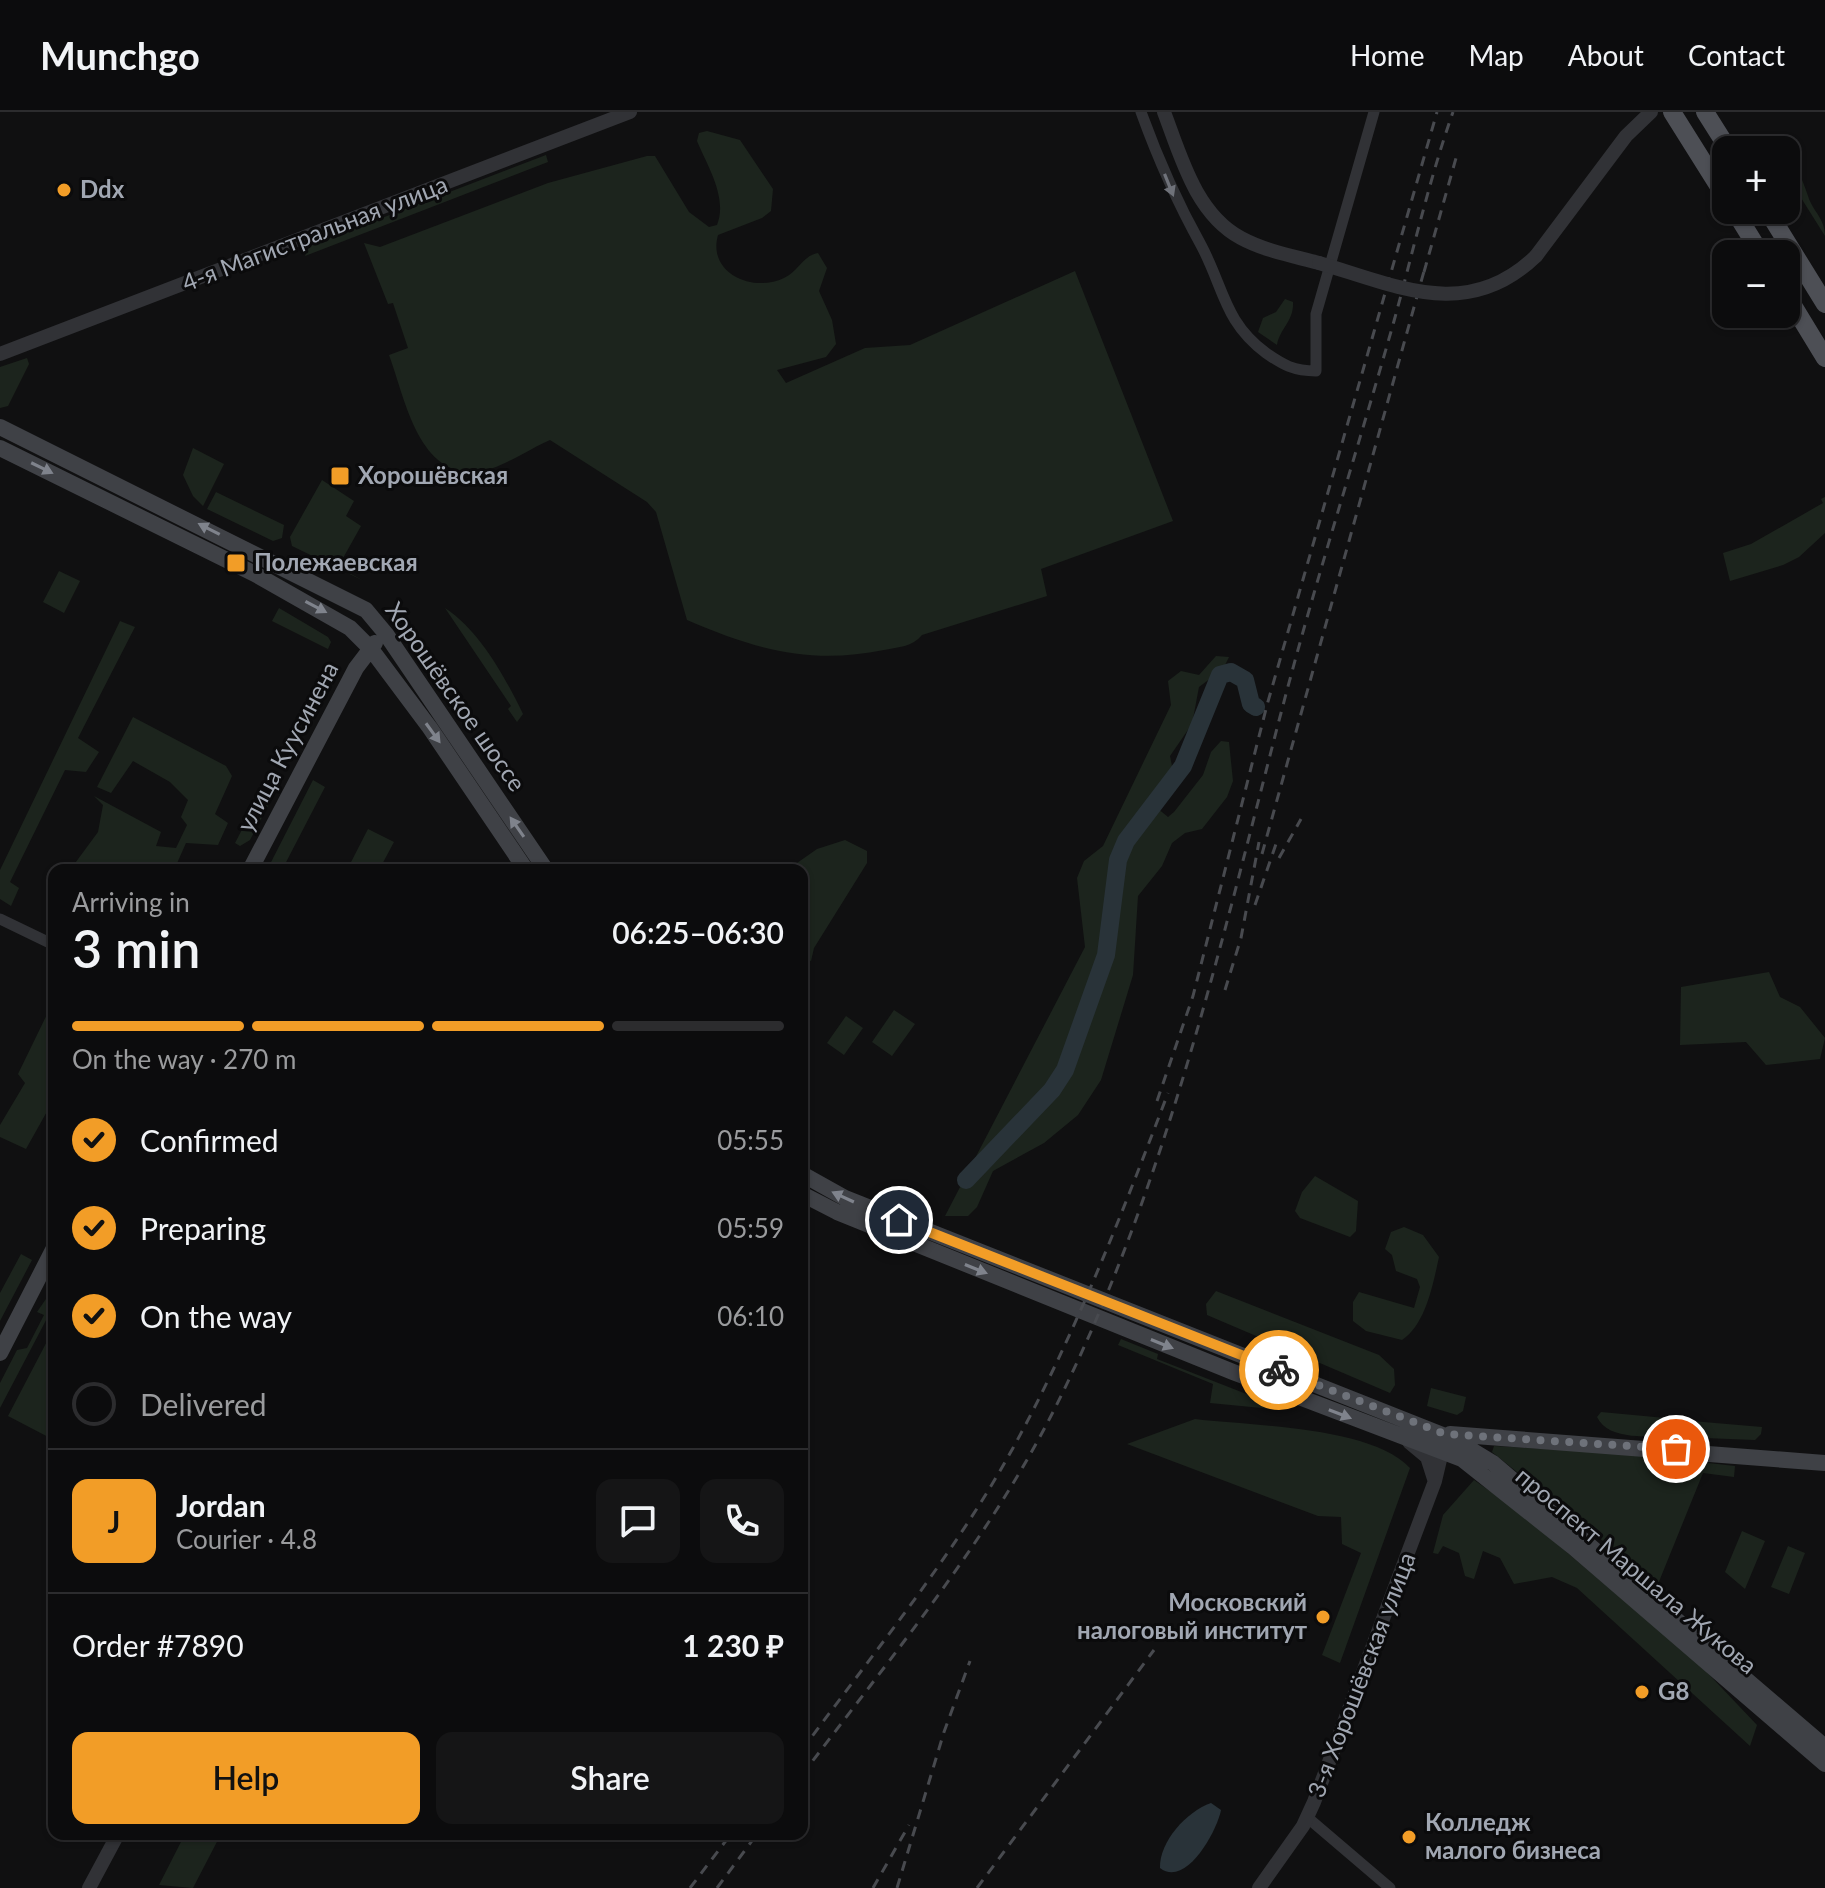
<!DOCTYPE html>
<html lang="en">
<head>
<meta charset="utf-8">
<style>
	body { margin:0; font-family:Lato,sans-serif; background:#151516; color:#f1f3f6; height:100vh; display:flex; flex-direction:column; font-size:30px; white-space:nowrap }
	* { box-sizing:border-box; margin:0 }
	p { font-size:26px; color:#9a9b9d }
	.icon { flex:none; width:44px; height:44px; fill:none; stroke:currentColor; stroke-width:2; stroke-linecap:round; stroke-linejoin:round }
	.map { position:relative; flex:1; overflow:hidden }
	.panel { position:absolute; left:48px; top:752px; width:760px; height:976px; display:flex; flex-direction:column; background:#0c0c0d; border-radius:16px; box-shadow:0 2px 6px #0004,0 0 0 2px #2c2c2e }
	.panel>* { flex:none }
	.tools { position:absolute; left:1712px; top:24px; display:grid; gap:16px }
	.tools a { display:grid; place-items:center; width:88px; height:88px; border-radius:16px; background:#0c0c0d; box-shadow:0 2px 6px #0004,0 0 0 2px #2c2c2e; font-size:40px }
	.pin { position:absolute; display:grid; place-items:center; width:68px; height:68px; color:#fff; margin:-34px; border:4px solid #fff; border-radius:50%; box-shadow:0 2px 8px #0007 }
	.courier { position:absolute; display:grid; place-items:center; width:80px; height:80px; margin:-40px; border:6px solid #f29d27; border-radius:50%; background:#fff; color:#222; box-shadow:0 2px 10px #0007 }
	.overview em { font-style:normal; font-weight:600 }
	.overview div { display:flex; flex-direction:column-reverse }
	.overview { display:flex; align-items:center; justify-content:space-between; height:136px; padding:0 24px }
	h1 { font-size:52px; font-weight:600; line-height:60px }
	.bar { display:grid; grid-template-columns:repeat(4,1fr); gap:12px 8px; align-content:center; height:96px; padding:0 24px }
	.bar i { height:10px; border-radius:6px; background:#2c2c2e }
	.bar .current { background:#f29d27 }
	.bar p { grid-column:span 4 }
	.line { display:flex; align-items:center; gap:20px; padding:0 24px; border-top:2px solid #2c2c2e }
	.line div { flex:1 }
	.round { display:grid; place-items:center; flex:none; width:84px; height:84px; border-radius:16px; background:#151516 }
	ol { padding:0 24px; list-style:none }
	li { display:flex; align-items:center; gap:24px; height:88px }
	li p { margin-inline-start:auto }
	li .icon { padding:8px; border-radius:50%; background:#f29d27; color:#111; stroke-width:4 }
	li:last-child { color:#9a9b9d }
	li i { width:44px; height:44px; border:4px solid #2c2c2e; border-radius:50% }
	.primary-button { display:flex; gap:16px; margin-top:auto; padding:16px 24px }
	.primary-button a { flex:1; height:92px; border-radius:16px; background:#f29d27; color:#111; font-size:32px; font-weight:600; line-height:92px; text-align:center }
	.primary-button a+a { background:#151516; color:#f1f3f6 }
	header { display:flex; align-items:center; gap:48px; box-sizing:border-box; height:112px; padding:0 40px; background:#0c0c0d; border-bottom:2px solid #2c2c2e }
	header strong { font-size:38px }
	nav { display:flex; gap:44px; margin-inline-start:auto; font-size:28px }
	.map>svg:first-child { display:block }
</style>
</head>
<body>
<header>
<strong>Munchgo</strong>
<nav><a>Home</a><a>Map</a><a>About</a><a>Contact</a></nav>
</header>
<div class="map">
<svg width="1825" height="1776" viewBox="0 0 1825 1776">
	<rect width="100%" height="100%" fill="#101011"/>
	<path fill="#1c241d" d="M 707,19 L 740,28 L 773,77 L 771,99 L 762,106 L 718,123 C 707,162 754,181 784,166 C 798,160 802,144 818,141 L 827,156 L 819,179 L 832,208 L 836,232 L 826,245 L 777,258 L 786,271 L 865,236 L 910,233 L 1075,159 L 1173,409 L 1041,457 L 1047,484 L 922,523 C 912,535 899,535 884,538 C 810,553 754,537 687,508 L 656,400 L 647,390 L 550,328 C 531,336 497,359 477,360 C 418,365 405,286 389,243 L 408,236 L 393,191 L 388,192 L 364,131 L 380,135 L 548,71 L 647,44 L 655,44 L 689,100 L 709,115 L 717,113 C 728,86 707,53 697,29 L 699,21 Z
		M 1786,39 C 1797,55 1802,66 1808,84 C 1813,100 1825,106 1825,124 L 1786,62 Z
		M 546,43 L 548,50 L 305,144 L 309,134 Z
		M 1285,187 L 1293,190 C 1294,209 1280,216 1277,233 L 1258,220 L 1263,206 L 1276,200 Z
		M 27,246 L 29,252 L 8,294 L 0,296 L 0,255 Z
		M 193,336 L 224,352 L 203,394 L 193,384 L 183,363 Z
		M 322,368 L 354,389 L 346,404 L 361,414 L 338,455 L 364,469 L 292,434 L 290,425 Z
		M 216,380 L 284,413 L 282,426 L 273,429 L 207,397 Z
		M 1825,385 L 1825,421 L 1799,445 L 1783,453 L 1730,469 L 1723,441 L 1751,432 L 1823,391 L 1821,387 Z
		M 59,459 L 80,469 L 64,501 L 43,490 Z
		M 279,496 L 328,525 L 331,530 L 328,537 L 272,509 Z
		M 445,496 C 480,519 505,565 523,602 L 517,610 L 508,597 L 511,594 Z
		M 120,509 L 135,515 L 78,626 L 99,640 L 86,660 L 65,658 L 10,770 L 19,776 L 11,794 L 0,787 L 0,758 Z
		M 1216,544 L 1229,545 L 1223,557 L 1199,575 L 1192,612 L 1170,644 L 1173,659 L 1152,683 L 1151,691 L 1168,705 L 1174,700 L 1203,663 L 1211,640 L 1221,629 L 1229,630 L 1233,669 L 1227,685 L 1202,717 L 1185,721 L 1172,731 L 1162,754 L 1138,784 L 1133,863 L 1101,968 L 1078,1003 L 1044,1031 L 993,1059 L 977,1095 L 968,1104 L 945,1104 L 1085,835 L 1077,766 L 1084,749 L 1103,734 L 1171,593 L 1168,569 L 1181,559 L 1199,563 Z
		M 133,605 L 226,654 L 232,664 L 215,702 L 228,711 L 218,733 L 186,731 L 174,758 L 70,758 L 98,720 L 103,693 L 94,684 L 161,720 L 156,734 L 176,736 L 187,713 L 181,705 L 188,688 L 170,670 L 133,649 L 111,681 L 97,675 Z
		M 269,666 L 280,671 L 250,728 L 240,734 L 235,731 Z
		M 313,668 L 325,675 L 282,758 L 267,758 Z
		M 368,717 L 394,730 L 379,758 L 349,754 Z
		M 845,728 L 867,739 L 867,751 L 814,836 L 811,849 L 805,847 L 802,758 L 787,758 L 817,737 Z
		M 1769,860 L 1780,885 L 1800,895 L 1825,926 L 1820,947 L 1766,953 L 1746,930 L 1680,933 L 1681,875 Z
		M 54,888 L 54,987 L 26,1037 L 0,1025 L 0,1013 L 25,971 L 18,962 Z
		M 894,898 L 915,912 L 892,944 L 872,930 Z
		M 846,904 L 863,916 L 844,943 L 827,931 Z
		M 1315,1064 L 1358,1089 L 1356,1119 L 1350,1125 L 1300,1106 L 1295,1099 L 1302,1080 Z
		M 1404,1115 L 1423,1123 L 1439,1145 C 1433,1172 1426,1212 1402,1228 L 1366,1219 L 1353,1209 L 1353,1190 L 1359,1180 L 1414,1196 L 1420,1175 L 1417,1167 L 1396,1159 L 1392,1143 L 1385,1137 L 1391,1120 Z
		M 21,1142 L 32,1148 L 0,1209 L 0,1181 Z
		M 1216,1179 L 1379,1243 L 1394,1257 L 1395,1273 L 1390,1281 L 1207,1203 L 1206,1192 Z
		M 48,1184 L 54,1185 L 54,1193 L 0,1296 L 0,1271 L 17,1238 L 27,1236 L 44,1203 L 37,1200 Z
		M 54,1216 L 54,1328 L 8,1304 Z
		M 1121,1227 L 1158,1242 L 1157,1247 L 1249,1283 L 1253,1279 L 1284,1291 L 1281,1298 L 1210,1291 L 1213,1272 L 1118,1233 Z
		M 1431,1276 L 1466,1285 L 1463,1299 L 1457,1303 L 1427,1294 Z
		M 1601,1300 L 1676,1307 L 1675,1325 C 1651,1323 1609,1330 1597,1305 Z
		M 1195,1307 C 1252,1314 1371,1314 1410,1356 L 1340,1551 L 1322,1543 L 1361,1441 L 1342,1432 L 1341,1405 L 1318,1404 L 1127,1332 Z
		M 1680,1308 L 1762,1315 L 1761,1322 L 1755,1328 L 1679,1325 Z
		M 1494,1334 L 1620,1341 L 1735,1354 L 1734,1365 L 1703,1361 L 1656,1477 L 1608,1433 L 1492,1340 Z
		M 1474,1368 L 1517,1398 L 1700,1553 L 1757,1613 L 1750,1634 L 1577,1476 L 1552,1465 L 1514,1472 L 1500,1446 L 1483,1439 L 1474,1467 L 1465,1464 L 1459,1441 L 1443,1434 L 1438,1442 L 1433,1441 L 1443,1403 Z
		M 1742,1419 L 1765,1429 L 1745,1477 L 1725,1460 Z
		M 1788,1434 L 1805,1441 L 1789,1482 L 1771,1475 Z
		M 185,1722 L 221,1722 L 193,1776 L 159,1773 Z"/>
	<path fill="#293339" d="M 1211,1691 L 1221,1698 C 1217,1719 1186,1776 1160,1756 C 1159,1730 1187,1699 1211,1691 Z"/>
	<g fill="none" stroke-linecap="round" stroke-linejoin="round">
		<path stroke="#293339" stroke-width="18" d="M 966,1068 L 1052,978 L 1065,958 L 1106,843 L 1118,748 L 1126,729 L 1183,654 L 1220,563 L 1231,560 L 1245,568 L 1251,592 L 1256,595"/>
		<path stroke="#313236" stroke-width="11" d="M 1141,0 C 1158,47 1177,90 1201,133 C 1224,176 1224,210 1266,241 C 1283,253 1294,259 1316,259 L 1316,202 L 1374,0
			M 0,807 L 54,833
			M 1308,1706 L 1390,1776"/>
		<path stroke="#313236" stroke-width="14" d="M 1164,0 C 1181,45 1196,102 1241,126 C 1265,139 1293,144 1319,151
			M 1536,144 L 1626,24 L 1651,0
			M 0,242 L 630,0
			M 1409,1330 L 1427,1345 L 1434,1367
			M 89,1776 L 118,1722
			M 1259,1776 L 1303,1714 L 1314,1690 L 1435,1369 L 1444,1331"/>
		<path stroke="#3f4146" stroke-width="16" d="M 0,315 L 366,498 L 386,522 L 546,758
			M 0,336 L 255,462 L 350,516 L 371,537 L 430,616 L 526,758
			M 250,758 L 356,556 L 375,531
			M 802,1062 L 845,1086 L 1455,1328 L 1493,1351 L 1825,1635
			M 802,1082 L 837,1100 L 1233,1260 L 1462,1347 L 1573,1435 L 1825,1652
			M 0,1241 L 54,1136
			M 1450,1322 L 1825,1351"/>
		<path stroke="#4d4f55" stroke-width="18" d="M 1672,0 L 1726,86
			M 1705,0 L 1729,38
			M 1786,182 L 1825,246"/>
		<path stroke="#484a4f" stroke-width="3" stroke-dasharray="10 8" stroke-linecap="butt" d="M 1424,160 L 1458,39
			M 1262,742 L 1426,152
			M 1279,746 L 1301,707
			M 1255,793 L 1277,729
			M 1225,878 L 1241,826 L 1259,730
			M 1157,989 L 1193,884 L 1267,593 L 1437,0
			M 802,1638 C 874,1540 954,1443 1013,1336 C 1075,1223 1122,1102 1168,981
			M 802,1663 C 891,1545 987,1430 1054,1298 C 1165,1078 1219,839 1281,601 C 1315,470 1357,340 1394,209 C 1413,140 1429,68 1453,0
			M 690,1776 L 731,1722
			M 717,1776 L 757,1722
			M 873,1776 L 909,1713
			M 897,1776 L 944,1620 L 970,1549
			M 977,1776 L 1154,1538"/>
		<path stroke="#313236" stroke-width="14" d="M 1319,151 C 1397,174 1468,210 1536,144"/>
		<path stroke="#4d4f55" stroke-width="18" d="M 1734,98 L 1761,142
			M 1767,98 L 1825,192"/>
	</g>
	<defs><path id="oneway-solid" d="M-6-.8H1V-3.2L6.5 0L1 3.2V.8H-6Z" transform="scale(2)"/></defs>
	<use fill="#6f727a" href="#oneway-solid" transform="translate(1169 73) rotate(68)"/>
	<g fill="#7f838c">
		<use href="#oneway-solid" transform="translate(42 356) rotate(26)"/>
		<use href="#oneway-solid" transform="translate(209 417) rotate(-153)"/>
		<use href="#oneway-solid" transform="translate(316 495) rotate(28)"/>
		<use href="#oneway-solid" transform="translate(433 621) rotate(54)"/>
		<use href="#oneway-solid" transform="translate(517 715) rotate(-125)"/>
		<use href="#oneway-solid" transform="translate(843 1085) rotate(-155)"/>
		<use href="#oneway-solid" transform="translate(976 1157) rotate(22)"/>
		<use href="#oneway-solid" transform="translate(1162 1232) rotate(22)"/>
		<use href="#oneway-solid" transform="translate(1340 1302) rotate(21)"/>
	</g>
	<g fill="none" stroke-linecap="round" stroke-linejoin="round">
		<path stroke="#6e727a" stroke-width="8" stroke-dasharray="0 14.4" d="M 1279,1258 L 1445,1322 L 1676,1337"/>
		<path stroke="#f29d27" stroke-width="10" d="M 899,1108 L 1279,1258"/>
	</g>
	<g fill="#f29d27" stroke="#0b0b0c" stroke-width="3">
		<circle cx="64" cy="78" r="8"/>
		<rect x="330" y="354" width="20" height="20" rx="4"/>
		<rect x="226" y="441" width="20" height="20" rx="4"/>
		<circle cx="1323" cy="1505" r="8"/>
		<circle cx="1642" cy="1580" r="8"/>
		<circle cx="1409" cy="1725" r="8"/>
	</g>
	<g text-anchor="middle" stroke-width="6" stroke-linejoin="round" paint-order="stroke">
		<g font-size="24" font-weight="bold" fill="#a1a7b2" stroke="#0b0b0c" text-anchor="start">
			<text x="80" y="86">Ddx</text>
			<text x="358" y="372">Хорошёвская</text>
			<text x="254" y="459">Полежаевская</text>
			<text x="1307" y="1499" text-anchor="end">Московский<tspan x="1307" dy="28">налоговый институт</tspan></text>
			<text x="1658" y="1588">G8</text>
			<text x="1425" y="1719">Колледж<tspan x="1425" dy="28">малого бизнеса</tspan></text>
		</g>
		<g font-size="24" fill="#a1a7b2" stroke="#0b0b0c">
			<text transform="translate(315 122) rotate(-21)" y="8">4-я Магистральная улица</text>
			<text transform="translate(455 585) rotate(55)" y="8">Хорошёвское шоссе</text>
			<text transform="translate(288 635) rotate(-62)" y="8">улица Куусинена</text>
			<text transform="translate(1636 1459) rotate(40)" y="8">проспект Маршала Жукова</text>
			<text transform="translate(1362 1563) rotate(-69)" y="8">3-я Хорошёвская улица</text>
		</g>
	</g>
</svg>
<div class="tools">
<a>+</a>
<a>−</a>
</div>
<div class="pin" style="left:1676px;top:1337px;background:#ea580c"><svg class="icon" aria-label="bag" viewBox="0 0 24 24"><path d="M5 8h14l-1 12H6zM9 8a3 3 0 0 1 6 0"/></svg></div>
<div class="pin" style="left:899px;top:1108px;background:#1f2937"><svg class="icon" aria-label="home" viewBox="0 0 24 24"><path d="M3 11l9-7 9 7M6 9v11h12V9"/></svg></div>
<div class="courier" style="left:1279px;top:1258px"><svg class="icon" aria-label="bike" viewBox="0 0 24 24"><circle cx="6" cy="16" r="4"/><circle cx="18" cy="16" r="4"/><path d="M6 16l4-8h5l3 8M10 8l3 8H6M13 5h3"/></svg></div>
<section class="panel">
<div class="overview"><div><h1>3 min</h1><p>Arriving in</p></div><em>06:25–06:30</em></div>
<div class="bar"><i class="current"></i><i class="current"></i><i class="current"></i><i></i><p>On the way · 270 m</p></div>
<ol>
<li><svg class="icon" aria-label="check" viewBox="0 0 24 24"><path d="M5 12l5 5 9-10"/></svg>Confirmed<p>05:55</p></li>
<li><svg class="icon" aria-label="check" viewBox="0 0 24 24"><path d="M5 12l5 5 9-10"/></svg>Preparing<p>05:59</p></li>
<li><svg class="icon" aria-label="check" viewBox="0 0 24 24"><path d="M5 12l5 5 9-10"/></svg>On the way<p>06:10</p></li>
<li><i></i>Delivered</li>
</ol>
<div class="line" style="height:144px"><b class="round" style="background:#f29d27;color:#111">J</b><div><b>Jordan</b><p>Courier · 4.8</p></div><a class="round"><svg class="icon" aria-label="chat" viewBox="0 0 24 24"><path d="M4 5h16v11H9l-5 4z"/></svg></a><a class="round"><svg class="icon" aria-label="phone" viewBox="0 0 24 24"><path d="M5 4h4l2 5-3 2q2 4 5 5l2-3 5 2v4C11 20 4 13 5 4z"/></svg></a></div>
<div class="line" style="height:104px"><div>Order #7890</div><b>1 230 ₽</b></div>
<div class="primary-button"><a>Help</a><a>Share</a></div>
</section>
</div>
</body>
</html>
